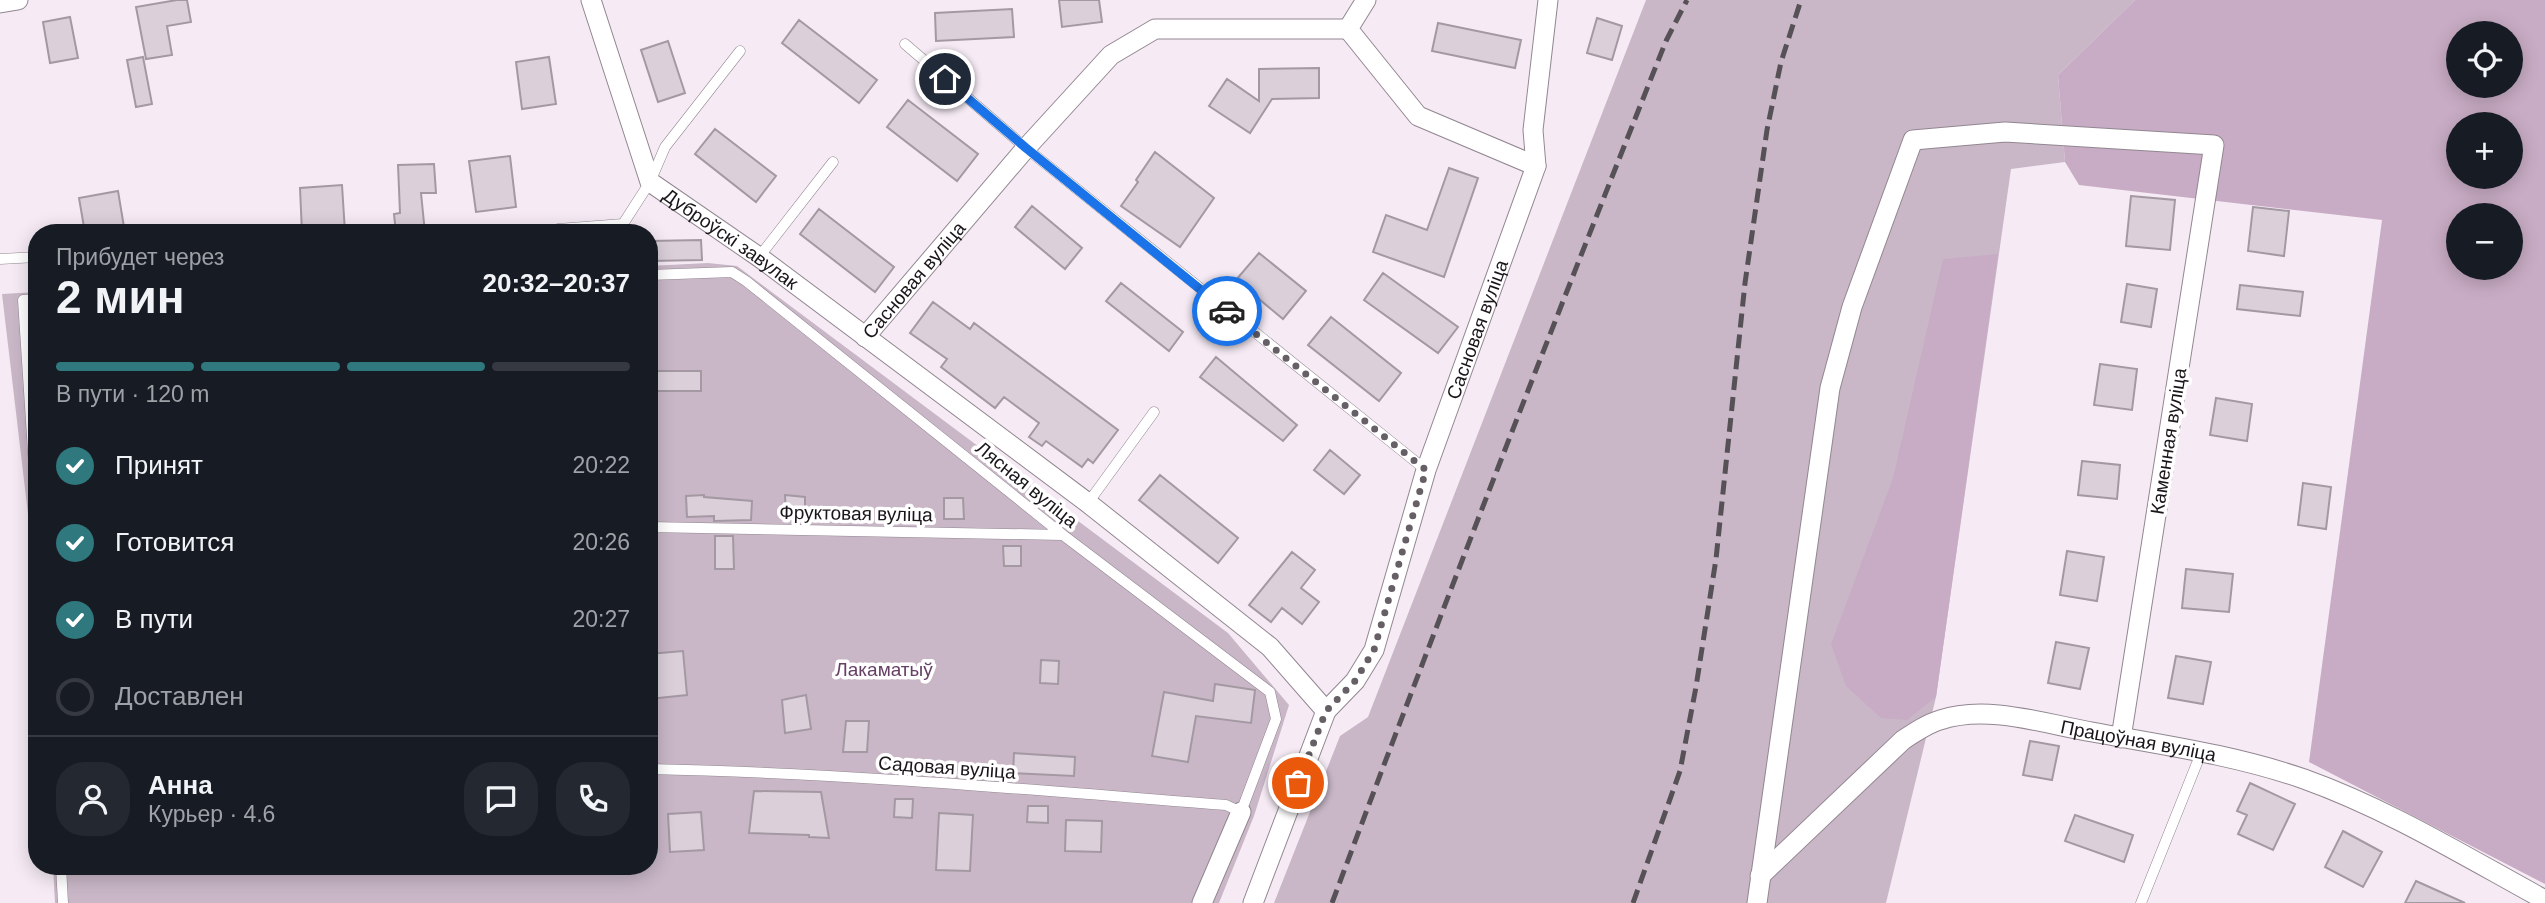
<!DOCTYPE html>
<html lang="ru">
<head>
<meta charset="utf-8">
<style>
	body { margin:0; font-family:Helvetica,sans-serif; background:#242831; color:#f1f3f6; height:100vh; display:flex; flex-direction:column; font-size:26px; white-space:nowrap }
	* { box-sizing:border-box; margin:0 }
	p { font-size:23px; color:#9ea1a6 }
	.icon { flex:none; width:38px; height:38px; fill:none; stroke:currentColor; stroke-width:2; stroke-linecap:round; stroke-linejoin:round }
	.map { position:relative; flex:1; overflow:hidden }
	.details { position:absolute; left:28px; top:224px; width:630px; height:651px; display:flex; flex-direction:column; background:#171b24; border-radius:28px; box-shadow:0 4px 18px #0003 }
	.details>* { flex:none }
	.fabs { position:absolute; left:2446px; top:21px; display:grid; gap:14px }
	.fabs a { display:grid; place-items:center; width:77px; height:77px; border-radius:50%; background:#171b24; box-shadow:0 4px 18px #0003; font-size:35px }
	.pin { position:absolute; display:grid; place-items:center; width:60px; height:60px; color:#fff; margin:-30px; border:4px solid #fff; border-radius:50%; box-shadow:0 2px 7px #0007 }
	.courier { position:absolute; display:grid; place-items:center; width:70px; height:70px; margin:-35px; border:5px solid #1a73e8; border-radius:50%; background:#fff; color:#222; box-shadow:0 2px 9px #0007 }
	.headline em { font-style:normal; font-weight:700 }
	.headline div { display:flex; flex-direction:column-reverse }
	.headline { display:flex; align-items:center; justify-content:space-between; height:119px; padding:0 28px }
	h1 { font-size:46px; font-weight:700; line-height:52px }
	.bar { display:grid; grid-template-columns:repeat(4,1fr); gap:10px 7px; align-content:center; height:84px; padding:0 28px }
	.bar i { height:9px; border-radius:5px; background:#363941 }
	.bar .current { background:#2f787d }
	.bar p { grid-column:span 4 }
	.line { display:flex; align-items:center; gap:18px; padding:0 28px; border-top:2px solid #363941 }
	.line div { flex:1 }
	.round { display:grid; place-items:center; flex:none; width:74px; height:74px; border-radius:28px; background:#242831 }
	ol { padding:0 28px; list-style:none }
	li { display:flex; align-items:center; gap:21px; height:77px }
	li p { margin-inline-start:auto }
	li .icon { padding:7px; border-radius:50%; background:#2f787d; color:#fff; stroke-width:4 }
	li:last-child { color:#9ea1a6 }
	li i { width:38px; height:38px; border:4px solid #363941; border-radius:50% }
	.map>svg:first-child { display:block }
</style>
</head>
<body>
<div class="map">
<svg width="2545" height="903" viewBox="0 0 2545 903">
	<rect width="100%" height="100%" fill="#f6ebf5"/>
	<path fill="#c9b7c7" d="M 1646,0 L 2135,0 L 2058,75 L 2065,162 L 2011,169 L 1936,697 L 1886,903 L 1274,903 L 1340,736 L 1368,717 Z
		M 708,263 L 737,266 L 1228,633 L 1289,705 L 1254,816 L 1219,903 L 55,903 L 53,866 L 649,866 L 649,266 Z
		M 37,292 L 37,635 L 30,531 L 2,294 Z"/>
	<path fill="#c8acc5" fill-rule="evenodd" d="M 2135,0 L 2545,0 L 2545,884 L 2309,762 L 2382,220 L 2079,185 L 2065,162 L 2058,75 ZM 2459,33 L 2511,33 L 2511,86 L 2459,86 ZM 2459,124 L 2511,124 L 2511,177 L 2459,177 ZM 2459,215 L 2511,215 L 2511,268 L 2459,268 Z
		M 1998,254 L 1936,697 L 1907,720 L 1881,718 L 1846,686 L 1831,644 L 1893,478 L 1943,259 Z"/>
	<path fill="#dbd0da" stroke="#a499a3" stroke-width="2" d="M 177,0 L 187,0 L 191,22 L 167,26 L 172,55 L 146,59 L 136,7 Z
		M 1059,0 L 1099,0 L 1102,22 L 1062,27 Z
		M 1012,9 L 1014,37 L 936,41 L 935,13 Z
		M 70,17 L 78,58 L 50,63 L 43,22 Z
		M 1597,18 L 1622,26 L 1612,60 L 1587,53 Z
		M 799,20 L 877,80 L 859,103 L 782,43 Z
		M 1438,23 L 1521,40 L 1515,68 L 1432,51 Z
		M 668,41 L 685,93 L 658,102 L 641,50 Z
		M 143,57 L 152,104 L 136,107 L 127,60 Z
		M 549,57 L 556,104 L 522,109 L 516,62 Z
		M 1319,68 L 1319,98 L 1272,99 L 1250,133 L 1209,106 L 1227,79 L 1259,101 L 1259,69 Z
		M 908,100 L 978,154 L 957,181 L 887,127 Z
		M 715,129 L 776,176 L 756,202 L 695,154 Z
		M 1155,152 L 1214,198 L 1180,247 L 1121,206 L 1138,182 L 1136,180 Z
		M 510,156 L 516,207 L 476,212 L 469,161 Z
		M 434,164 L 436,193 L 421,193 L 425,233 L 396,233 L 394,214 L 400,213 L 398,165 Z
		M 1449,168 L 1478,178 L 1444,277 L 1373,252 L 1386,215 L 1427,230 Z
		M 342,185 L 345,232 L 302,233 L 300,188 Z
		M 118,191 L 125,233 L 85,233 L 79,198 Z
		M 2131,196 L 2175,200 L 2170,250 L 2126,246 Z
		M 1032,206 L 1082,248 L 1065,269 L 1015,227 Z
		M 2253,207 L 2289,211 L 2284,256 L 2248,251 Z
		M 819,209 L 894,267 L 875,292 L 800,234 Z
		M 701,240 L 702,260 L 649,261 L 649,241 Z
		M 1259,253 L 1306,291 L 1283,319 L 1236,280 Z
		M 1383,273 L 1458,327 L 1438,353 L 1364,300 Z
		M 1121,283 L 1183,332 L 1169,351 L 1106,301 Z
		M 2127,284 L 2157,289 L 2151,327 L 2121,322 Z
		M 2240,285 L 2303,292 L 2300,316 L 2237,309 Z
		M 933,302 L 970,329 L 974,323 L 1118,430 L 1093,463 L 1088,459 L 1082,467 L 1046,441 L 1042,446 L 1029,437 L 1039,423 L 1004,397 L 995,408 L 941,367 L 947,359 L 910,333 Z
		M 1331,317 L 1401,373 L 1379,401 L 1308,345 Z
		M 1216,357 L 1297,425 L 1283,441 L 1200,377 Z
		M 2100,364 L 2137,369 L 2132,410 L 2094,405 Z
		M 652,371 L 701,371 L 701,391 L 652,391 Z
		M 2216,398 L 2252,404 L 2247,441 L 2210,435 Z
		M 1330,450 L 1360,475 L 1344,494 L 1314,470 Z
		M 2082,461 L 2120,465 L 2117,499 L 2078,495 Z
		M 1160,475 L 1238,538 L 1218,563 L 1139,500 Z
		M 2303,483 L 2331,487 L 2326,529 L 2298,525 Z
		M 704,495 L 704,497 L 752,501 L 751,520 L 714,521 L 714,516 L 687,517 L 686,496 Z
		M 785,495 L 805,497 L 805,519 L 786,516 Z
		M 944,498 L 963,498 L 964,519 L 944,519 Z
		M 715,536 L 733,536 L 734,569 L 715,569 Z
		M 1003,546 L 1021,546 L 1021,566 L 1004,566 Z
		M 2067,551 L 2104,557 L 2097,601 L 2060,595 Z
		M 1292,552 L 1315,570 L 1301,588 L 1319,602 L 1302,624 L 1282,608 L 1271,622 L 1249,605 Z
		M 2186,569 L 2233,574 L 2229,612 L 2182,608 Z
		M 2056,642 L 2089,648 L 2080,689 L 2048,683 Z
		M 683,651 L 687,695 L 649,699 L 649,654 Z
		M 2176,656 L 2211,662 L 2203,704 L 2168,698 Z
		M 1041,660 L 1059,661 L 1058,684 L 1040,683 Z
		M 1215,684 L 1255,690 L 1251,723 L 1196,716 L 1188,762 L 1152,756 L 1164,692 L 1213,701 Z
		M 806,695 L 811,729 L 785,733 L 782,700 Z
		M 846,721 L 869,721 L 867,752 L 843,752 Z
		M 2030,741 L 2059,746 L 2052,780 L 2023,775 Z
		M 1014,753 L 1075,757 L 1074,776 L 1013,773 Z
		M 2250,783 L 2295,804 L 2273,850 L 2238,834 L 2247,815 L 2237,811 Z
		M 754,791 L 821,792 L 829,838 L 809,837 L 809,835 L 749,833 Z
		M 895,799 L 913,799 L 912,818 L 894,817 Z
		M 1028,806 L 1048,806 L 1048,823 L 1027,822 Z
		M 701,812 L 704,850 L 670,852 L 668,814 Z
		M 939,813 L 973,815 L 970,871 L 936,870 Z
		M 2075,815 L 2133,835 L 2124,862 L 2065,841 Z
		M 1066,820 L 1102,821 L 1101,852 L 1065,851 Z
		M 2343,831 L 2382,852 L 2363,887 L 2325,867 Z
		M 2416,881 L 2465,903 L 2405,903 Z"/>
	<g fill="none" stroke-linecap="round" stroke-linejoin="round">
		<defs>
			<path id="lane" d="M 905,44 L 1026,148 L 1426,470
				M 558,229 L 623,224 L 650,182 L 665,147 L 740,51
				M 759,257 L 833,162
				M 0,259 L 37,257
				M 649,275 L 732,272 L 746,281 L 1063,535 L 1270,692 L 1276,719 L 1241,812 L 1226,805 C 1034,790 842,773 649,769
				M 37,299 L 23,300 L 37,512
				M 1088,503 L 1154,412
				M 649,527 L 1062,535
				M 61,866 L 63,903
				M 2141,903 L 2201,753"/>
			<g id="street">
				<path id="s1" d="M 591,0 L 650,182 L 759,257 L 1088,503 L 1270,647 L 1326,711 L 1253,903"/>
				<path d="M 1366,0 L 1348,29 L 1418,116 L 1536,166"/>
				<path d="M 0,3 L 18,0"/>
				<path id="s2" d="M 865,337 L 1026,148 L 1111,55 L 1155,29 L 1348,29"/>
				<path id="s3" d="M 1326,711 L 1355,681 L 1374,650 L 1426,470 L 1536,166 L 1533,130 L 1548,0"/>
				<path id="s4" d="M 1760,876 L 1903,740 C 1915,732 1927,724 1940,720 C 1987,704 2045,724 2092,732 C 2163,745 2235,755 2304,779 C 2388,809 2466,857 2545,900"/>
				<path d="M 1202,903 L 1241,812"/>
				<path d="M 1757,903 L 1830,388 L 1852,307 L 1913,140 L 2005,132 L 2214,145 L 2121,738"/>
			</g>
		</defs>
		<use href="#lane" stroke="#928791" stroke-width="11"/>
		<use href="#street" stroke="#928791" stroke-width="21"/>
		<use href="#lane" stroke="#fff" stroke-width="10"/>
		<use href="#street" stroke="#fff" stroke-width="19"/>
		<path stroke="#565156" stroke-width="5" stroke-dasharray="14 7" stroke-linecap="butt" d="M 1332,903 C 1440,614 1552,327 1666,41 L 1687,0
			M 1633,903 L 1680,771 L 1696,687 L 1716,559 L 1745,283 L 1767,130 L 1781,62 L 1801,0"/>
	</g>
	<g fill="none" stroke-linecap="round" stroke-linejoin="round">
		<path stroke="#666066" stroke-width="7" stroke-dasharray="0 12.6" d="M 1227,311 L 1426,470 L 1374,650 L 1355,681 L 1326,711 L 1298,783"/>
		<path stroke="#1a73e8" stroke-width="9" d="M 945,79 L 1026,148 L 1227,311"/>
	</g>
	<g text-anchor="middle" stroke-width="7" stroke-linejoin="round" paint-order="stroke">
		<g font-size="19" fill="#191519" stroke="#fff">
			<text dy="7" stroke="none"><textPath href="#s1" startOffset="290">Дуброўскі завулак</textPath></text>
			<text dy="7" stroke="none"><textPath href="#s2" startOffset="75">Сасновая вуліца</textPath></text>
			<text dy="7" stroke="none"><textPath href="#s3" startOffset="415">Сасновая вуліца</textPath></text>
			<text transform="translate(2168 441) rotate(-81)" y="7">Каменная вуліца</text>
			<text transform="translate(1027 484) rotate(39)" y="7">Лясная вуліца</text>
			<text transform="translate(856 513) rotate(1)" y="7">Фруктовая вуліца</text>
			<text dy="7" stroke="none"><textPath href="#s4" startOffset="441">Працоўная вуліца</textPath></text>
			<text transform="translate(947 767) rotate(4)" y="7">Садовая вуліца</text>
		</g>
		<g font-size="19" fill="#663f64" stroke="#fff">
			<text x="884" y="676">Лакаматыў</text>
		</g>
	</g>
</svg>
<div class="fabs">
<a><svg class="icon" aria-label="locate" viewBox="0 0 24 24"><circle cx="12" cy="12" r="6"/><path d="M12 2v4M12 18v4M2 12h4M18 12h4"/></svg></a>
<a>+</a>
<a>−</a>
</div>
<div class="pin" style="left:1298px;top:783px;background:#ea580c"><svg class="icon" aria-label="bag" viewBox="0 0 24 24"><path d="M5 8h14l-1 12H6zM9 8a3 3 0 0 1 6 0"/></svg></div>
<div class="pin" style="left:945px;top:79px;background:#1f2937"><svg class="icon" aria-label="home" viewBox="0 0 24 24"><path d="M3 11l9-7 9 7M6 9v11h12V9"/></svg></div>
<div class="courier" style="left:1227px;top:311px"><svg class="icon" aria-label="car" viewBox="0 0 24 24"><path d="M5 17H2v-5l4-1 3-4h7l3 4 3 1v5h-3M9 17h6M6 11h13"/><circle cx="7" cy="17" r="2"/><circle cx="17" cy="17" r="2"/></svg></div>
<section class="details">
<div class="headline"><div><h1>2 мин</h1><p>Прибудет через</p></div><em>20:32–20:37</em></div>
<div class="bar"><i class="current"></i><i class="current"></i><i class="current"></i><i></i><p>В пути · 120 m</p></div>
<ol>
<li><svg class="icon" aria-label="check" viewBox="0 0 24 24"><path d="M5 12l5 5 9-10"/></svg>Принят<p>20:22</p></li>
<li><svg class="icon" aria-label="check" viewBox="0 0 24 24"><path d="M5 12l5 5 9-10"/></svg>Готовится<p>20:26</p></li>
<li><svg class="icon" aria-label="check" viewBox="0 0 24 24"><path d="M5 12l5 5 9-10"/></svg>В пути<p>20:27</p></li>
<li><i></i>Доставлен</li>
</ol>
<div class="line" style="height:126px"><a class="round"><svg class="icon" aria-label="person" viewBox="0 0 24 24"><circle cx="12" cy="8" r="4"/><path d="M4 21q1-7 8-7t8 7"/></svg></a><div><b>Анна</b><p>Курьер · 4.6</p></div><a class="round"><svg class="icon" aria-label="chat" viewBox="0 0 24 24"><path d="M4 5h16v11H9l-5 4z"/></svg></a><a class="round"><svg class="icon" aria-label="phone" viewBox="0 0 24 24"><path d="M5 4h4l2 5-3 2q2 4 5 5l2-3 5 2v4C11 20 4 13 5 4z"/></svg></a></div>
</section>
</div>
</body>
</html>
